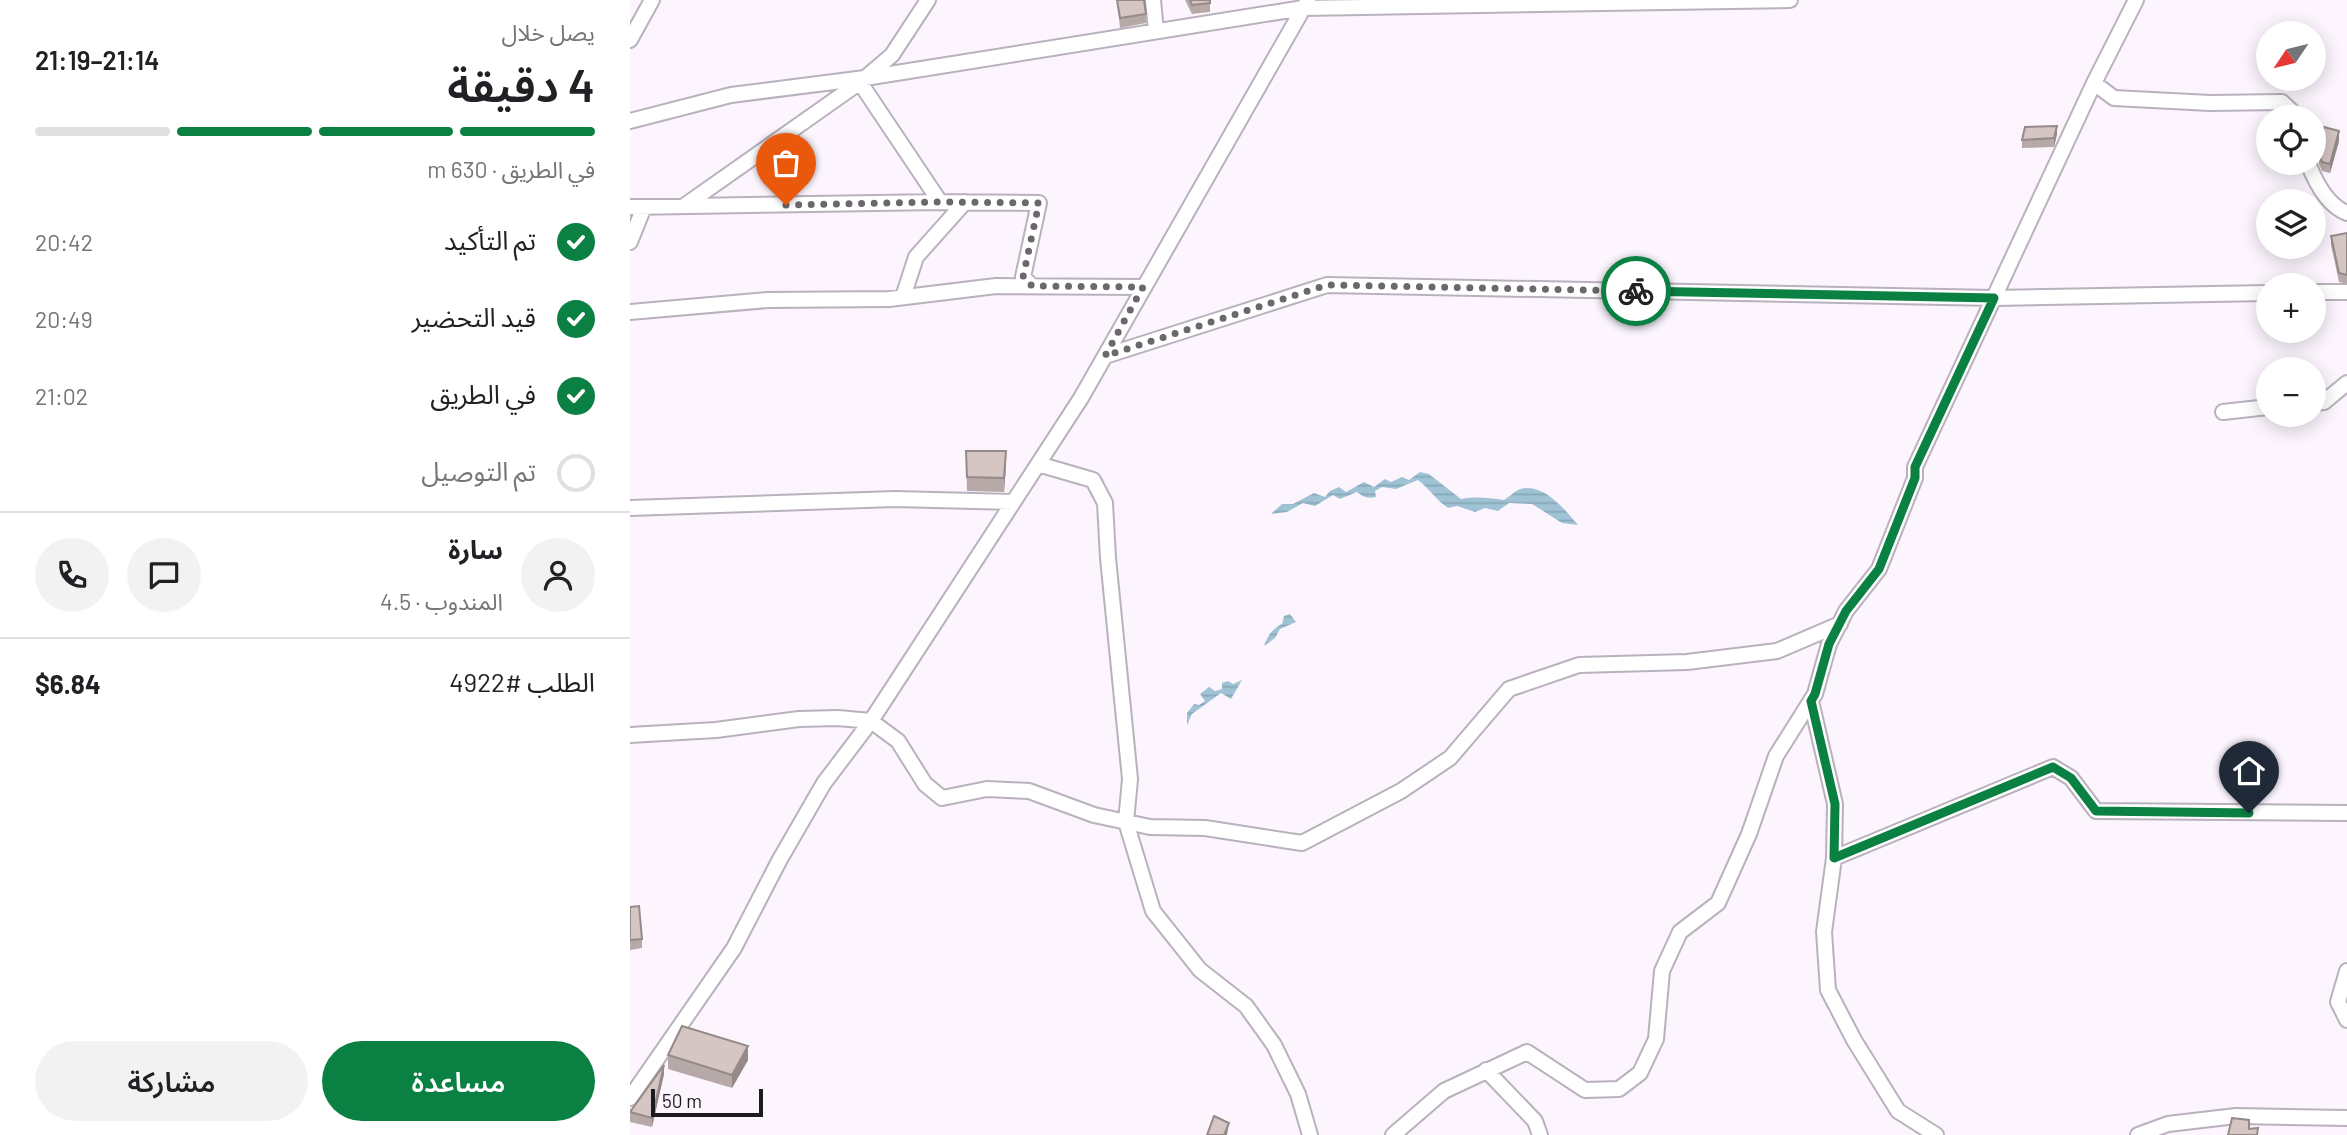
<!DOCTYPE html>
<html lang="ar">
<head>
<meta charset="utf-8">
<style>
	body { margin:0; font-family:Barlow,"Noto Sans Arabic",sans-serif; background:#f2f2f2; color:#202124; direction:rtl; height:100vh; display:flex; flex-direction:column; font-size:26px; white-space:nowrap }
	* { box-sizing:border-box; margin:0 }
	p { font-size:23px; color:#757577 }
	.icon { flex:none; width:38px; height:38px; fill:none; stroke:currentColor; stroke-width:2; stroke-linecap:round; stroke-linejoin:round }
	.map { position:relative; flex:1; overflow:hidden; direction:ltr }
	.details { display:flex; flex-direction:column; background:#fff; width:630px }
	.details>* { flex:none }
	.needle { width:46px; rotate:235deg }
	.fabs { position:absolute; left:1626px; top:21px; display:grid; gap:14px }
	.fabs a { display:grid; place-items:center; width:70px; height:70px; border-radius:50%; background:#fff; box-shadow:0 4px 18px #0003; font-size:35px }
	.scale { position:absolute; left:21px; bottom:18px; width:112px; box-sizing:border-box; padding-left:7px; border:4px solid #1e1b1f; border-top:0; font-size:19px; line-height:24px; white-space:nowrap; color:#1e1b1f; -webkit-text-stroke:5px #fcf5fe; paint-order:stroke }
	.pin { position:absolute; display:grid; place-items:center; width:60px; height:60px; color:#fff; margin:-72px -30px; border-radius:50% 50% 50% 0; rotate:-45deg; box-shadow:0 0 7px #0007 }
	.pin .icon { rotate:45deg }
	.courier { position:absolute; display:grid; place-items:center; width:70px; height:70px; margin:-35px; border:5px solid #0b8043; border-radius:50%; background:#fff; color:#222; box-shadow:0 2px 9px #0007 }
	.head em { font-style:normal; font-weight:600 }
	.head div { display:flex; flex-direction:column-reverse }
	.head { display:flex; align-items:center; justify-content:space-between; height:119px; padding:0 35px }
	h1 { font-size:46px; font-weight:600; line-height:52px }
	.bar { display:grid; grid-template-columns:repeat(4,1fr); gap:10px 7px; align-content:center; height:84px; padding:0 35px }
	.bar i { height:9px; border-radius:5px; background:#e0e0e0 }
	.bar .active { background:#0b8043 }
	.bar p { grid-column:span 4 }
	.line { display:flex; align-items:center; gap:18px; padding:0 35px; border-top:2px solid #e0e0e0 }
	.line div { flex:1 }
	.round { display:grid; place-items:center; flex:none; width:74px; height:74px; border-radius:37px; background:#f2f2f2 }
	ol { padding:0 35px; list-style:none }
	li { display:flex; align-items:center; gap:21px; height:77px }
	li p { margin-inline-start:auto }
	li .icon { padding:7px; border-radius:50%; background:#0b8043; color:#fff; stroke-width:4 }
	li:last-child { color:#757577 }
	li i { width:38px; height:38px; border:4px solid #e0e0e0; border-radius:50% }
	.cta { display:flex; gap:14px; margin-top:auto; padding:14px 35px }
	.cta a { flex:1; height:80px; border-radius:42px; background:#0b8043; color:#fff; font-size:28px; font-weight:600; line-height:80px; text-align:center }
	.cta a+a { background:#f2f2f2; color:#202124 }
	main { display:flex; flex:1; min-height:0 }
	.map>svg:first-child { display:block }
</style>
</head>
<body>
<main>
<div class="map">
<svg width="1717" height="1135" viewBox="0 0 1717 1135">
	<defs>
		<pattern id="water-rules" width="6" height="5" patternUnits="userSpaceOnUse" patternTransform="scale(1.75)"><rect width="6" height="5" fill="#9fc3d4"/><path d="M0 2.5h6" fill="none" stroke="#88a7b6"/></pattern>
	</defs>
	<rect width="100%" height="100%" fill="#fcf5fe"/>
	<path fill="url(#water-rules)" d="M 790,472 L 799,474 L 831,499 C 845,496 860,498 874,500 C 879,497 884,492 888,490 C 912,480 935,510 948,525 L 932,523 L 902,504 L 879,503 L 868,511 L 855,508 L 845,512 L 827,506 L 818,508 C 806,500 799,488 788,480 L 766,489 L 752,487 L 745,491 L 746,497 C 738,499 733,497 727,492 L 710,499 L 703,495 L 685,506 L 673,503 L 657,512 L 641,514 L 652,504 L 663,504 L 684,493 L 695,497 L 700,491 L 709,487 L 716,492 L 734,482 L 744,487 L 755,479 L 761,482 L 772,477 L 779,480 Z
		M 660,614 L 666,622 L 650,629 L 645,638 L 634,646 C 638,635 642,629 652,624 L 654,616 Z
		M 612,680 L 601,699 L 591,693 L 562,714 L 557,725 L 557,713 L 564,704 L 569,705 L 575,701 L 570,694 L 579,687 L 585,691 L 592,689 L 592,683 L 598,681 L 603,684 Z"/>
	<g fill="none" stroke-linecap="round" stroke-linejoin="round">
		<defs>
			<path id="minor" d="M 298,0 L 262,55 L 235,78 L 233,87 L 310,202 L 409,203 L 393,277 L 402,286
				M 523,0 L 526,31
				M 0,40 L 22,0
				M 1464,83 L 1484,98 L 1580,103 L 1652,102 L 1668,117
				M 0,121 L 101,95 L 235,78 L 673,8 L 1160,0
				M 1678,163 C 1685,181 1698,206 1717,213
				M 54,206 L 233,80
				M 0,207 L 310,202
				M 0,242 L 14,207
				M 1684,292 L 1717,292
				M 273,297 L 286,257 L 335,202
				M 0,312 L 138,300 L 259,299 L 366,286 L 513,287
				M 475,356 L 697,285 L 1364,298 L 1638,293
				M 1684,403 L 1694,402 L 1717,383
				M 1593,412 L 1638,407
				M 408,464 L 463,480 L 475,503 L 478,558 L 500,779 L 496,822 L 523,911 L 570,970 L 616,1006 L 644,1045 L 668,1094 L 680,1135
				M 0,508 L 265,499 L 383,502
				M 1181,701 L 1205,804 L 1204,858 L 1194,932 L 1198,990 L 1224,1040 L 1268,1111 L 1306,1135
				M 0,735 L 86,730 L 169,719 L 208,718 L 241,721 L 268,741 L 295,784 L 312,798 L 357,789 L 399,791 L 464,815 L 520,827 L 575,828 L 672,843 L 771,791 L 820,758 L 879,689 L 949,665 L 1057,662 L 1147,651 L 1210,624
				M 1204,858 L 1423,767 L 1441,778 L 1466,811 L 1717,813
				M 1717,971 L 1708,1002 L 1717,1020
				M 856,1070 L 905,1121 L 910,1135
				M 0,1098 L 104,948 L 149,861 L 194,783 L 241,721 L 451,398 L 678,0
				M 763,1135 L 814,1091 L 897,1052 L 955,1090 L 989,1089 L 1010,1073 L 1026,1039 L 1032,971 L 1050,932 L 1088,903 L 1119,834 L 1146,756 L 1185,694 L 1199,644 L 1216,611 L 1249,569 L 1285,478 L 1285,467 L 1464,83 L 1506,0
				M 1508,1135 L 1538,1124 L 1606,1116 L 1717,1118"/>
		</defs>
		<use href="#minor" stroke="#b9b1bc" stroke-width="18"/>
		<use href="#minor" stroke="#fff" stroke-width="14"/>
	</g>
	<path fill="#b7a9a8" d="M 487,0 L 516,14 L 516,23 L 490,28 Z
		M 555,0 L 580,0 L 580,12 L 562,14 Z
		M 1427,134 L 1424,147 L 1392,148 L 1392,140 Z
		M 1688,135 L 1709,141 L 1700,173 L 1692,171 L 1689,164 Z
		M 1717,233 L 1717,284 L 1709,282 L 1701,245 L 1701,236 Z
		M 336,451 L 376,465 L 374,492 L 337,491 Z
		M 0,907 L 12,939 L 12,948 L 0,950 Z
		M 38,1055 L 118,1060 L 102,1088 L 38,1069 Z
		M 34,1074 L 22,1127 L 0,1122 L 0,1112 Z"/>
	<path fill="#958a88" d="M 1427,126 L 1427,134 L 1424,147 L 1424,138 Z
		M 1709,131 L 1709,141 L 1700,173 L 1700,164 Z
		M 376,451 L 376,465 L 374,492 L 374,478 Z
		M 118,1046 L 118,1060 L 102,1088 L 102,1075 Z
		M 34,1065 L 34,1074 L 22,1127 L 22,1118 Z
		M 599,1123 L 597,1135 L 594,1135 Z"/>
	<path fill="#d5c5c3" stroke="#958a88" stroke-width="2" d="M 487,0 L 514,0 L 516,14 L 490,18 Z
		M 560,0 L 580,0 L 580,3 L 562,5 Z
		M 1427,126 L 1424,138 L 1392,140 L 1395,127 Z
		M 1694,127 L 1709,131 L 1700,164 L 1692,162 L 1689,155 L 1688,135 L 1692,134 Z
		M 1717,233 L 1717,275 L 1709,273 L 1701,236 Z
		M 336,451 L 376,451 L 374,478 L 337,477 Z
		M 9,906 L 12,939 L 0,940 L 0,907 Z
		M 52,1026 L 118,1046 L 102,1075 L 38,1055 Z
		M 34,1065 L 22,1118 L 0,1112 Z
		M 584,1116 L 599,1123 L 594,1135 L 577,1135 Z
		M 1602,1118 L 1619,1120 L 1619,1129 L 1628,1128 L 1627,1135 L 1598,1135 Z"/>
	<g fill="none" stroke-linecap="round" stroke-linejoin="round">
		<path stroke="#6c676d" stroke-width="7" stroke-dasharray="0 12.6" d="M 156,205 L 310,202 L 409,203 L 393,277 L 402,286 L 513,287 L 475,356 L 697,285 L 1006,291"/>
		<path stroke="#0b8043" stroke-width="9" d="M 1006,291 L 1364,298 L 1285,467 L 1285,478 L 1249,569 L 1216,611 L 1199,644 L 1185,694 L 1181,701 L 1205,804 L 1204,858 L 1423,767 L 1441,778 L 1466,811 L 1619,813"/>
	</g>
</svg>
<div class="fabs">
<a><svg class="needle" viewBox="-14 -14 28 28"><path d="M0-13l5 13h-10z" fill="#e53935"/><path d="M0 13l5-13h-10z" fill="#757577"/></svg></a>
<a><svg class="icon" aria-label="locate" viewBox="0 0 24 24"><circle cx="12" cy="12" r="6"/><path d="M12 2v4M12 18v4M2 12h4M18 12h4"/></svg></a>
<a><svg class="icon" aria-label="layers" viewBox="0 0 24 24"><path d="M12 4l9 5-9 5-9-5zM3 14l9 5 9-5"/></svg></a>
<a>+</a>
<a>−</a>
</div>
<div class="scale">50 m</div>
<div class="pin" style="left:156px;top:205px;background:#ea580c"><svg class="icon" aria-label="bag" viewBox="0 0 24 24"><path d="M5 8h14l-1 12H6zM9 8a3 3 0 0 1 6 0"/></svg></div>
<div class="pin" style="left:1619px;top:813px;background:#1f2937"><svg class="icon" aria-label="home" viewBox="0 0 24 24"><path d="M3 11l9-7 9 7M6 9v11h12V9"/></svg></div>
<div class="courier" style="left:1006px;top:291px"><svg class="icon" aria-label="bike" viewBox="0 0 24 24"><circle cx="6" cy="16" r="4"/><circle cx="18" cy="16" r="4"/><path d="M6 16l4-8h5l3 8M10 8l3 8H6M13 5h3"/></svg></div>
</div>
<section class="details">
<div class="head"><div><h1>4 دقيقة</h1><p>يصل خلال</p></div><em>21:14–21:19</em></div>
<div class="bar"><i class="active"></i><i class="active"></i><i class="active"></i><i></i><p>في الطريق · 630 m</p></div>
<ol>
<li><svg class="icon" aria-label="check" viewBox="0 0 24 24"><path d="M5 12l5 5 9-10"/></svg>تم التأكيد<p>20:42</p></li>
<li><svg class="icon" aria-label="check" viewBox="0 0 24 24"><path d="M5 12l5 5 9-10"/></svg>قيد التحضير<p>20:49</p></li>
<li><svg class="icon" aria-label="check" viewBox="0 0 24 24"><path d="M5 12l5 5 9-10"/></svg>في الطريق<p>21:02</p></li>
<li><i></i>تم التوصيل</li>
</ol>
<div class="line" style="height:126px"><a class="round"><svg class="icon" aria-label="person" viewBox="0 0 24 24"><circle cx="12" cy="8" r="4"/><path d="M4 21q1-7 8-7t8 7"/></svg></a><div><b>سارة</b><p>المندوب · 4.5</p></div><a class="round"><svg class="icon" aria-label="chat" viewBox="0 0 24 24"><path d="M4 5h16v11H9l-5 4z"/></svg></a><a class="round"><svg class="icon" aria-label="phone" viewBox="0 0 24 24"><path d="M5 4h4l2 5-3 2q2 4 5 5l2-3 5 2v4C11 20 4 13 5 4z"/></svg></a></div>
<div class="line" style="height:91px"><div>الطلب #4922</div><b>$6.84</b></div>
<div class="cta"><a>مساعدة</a><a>مشاركة</a></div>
</section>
</main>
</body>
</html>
